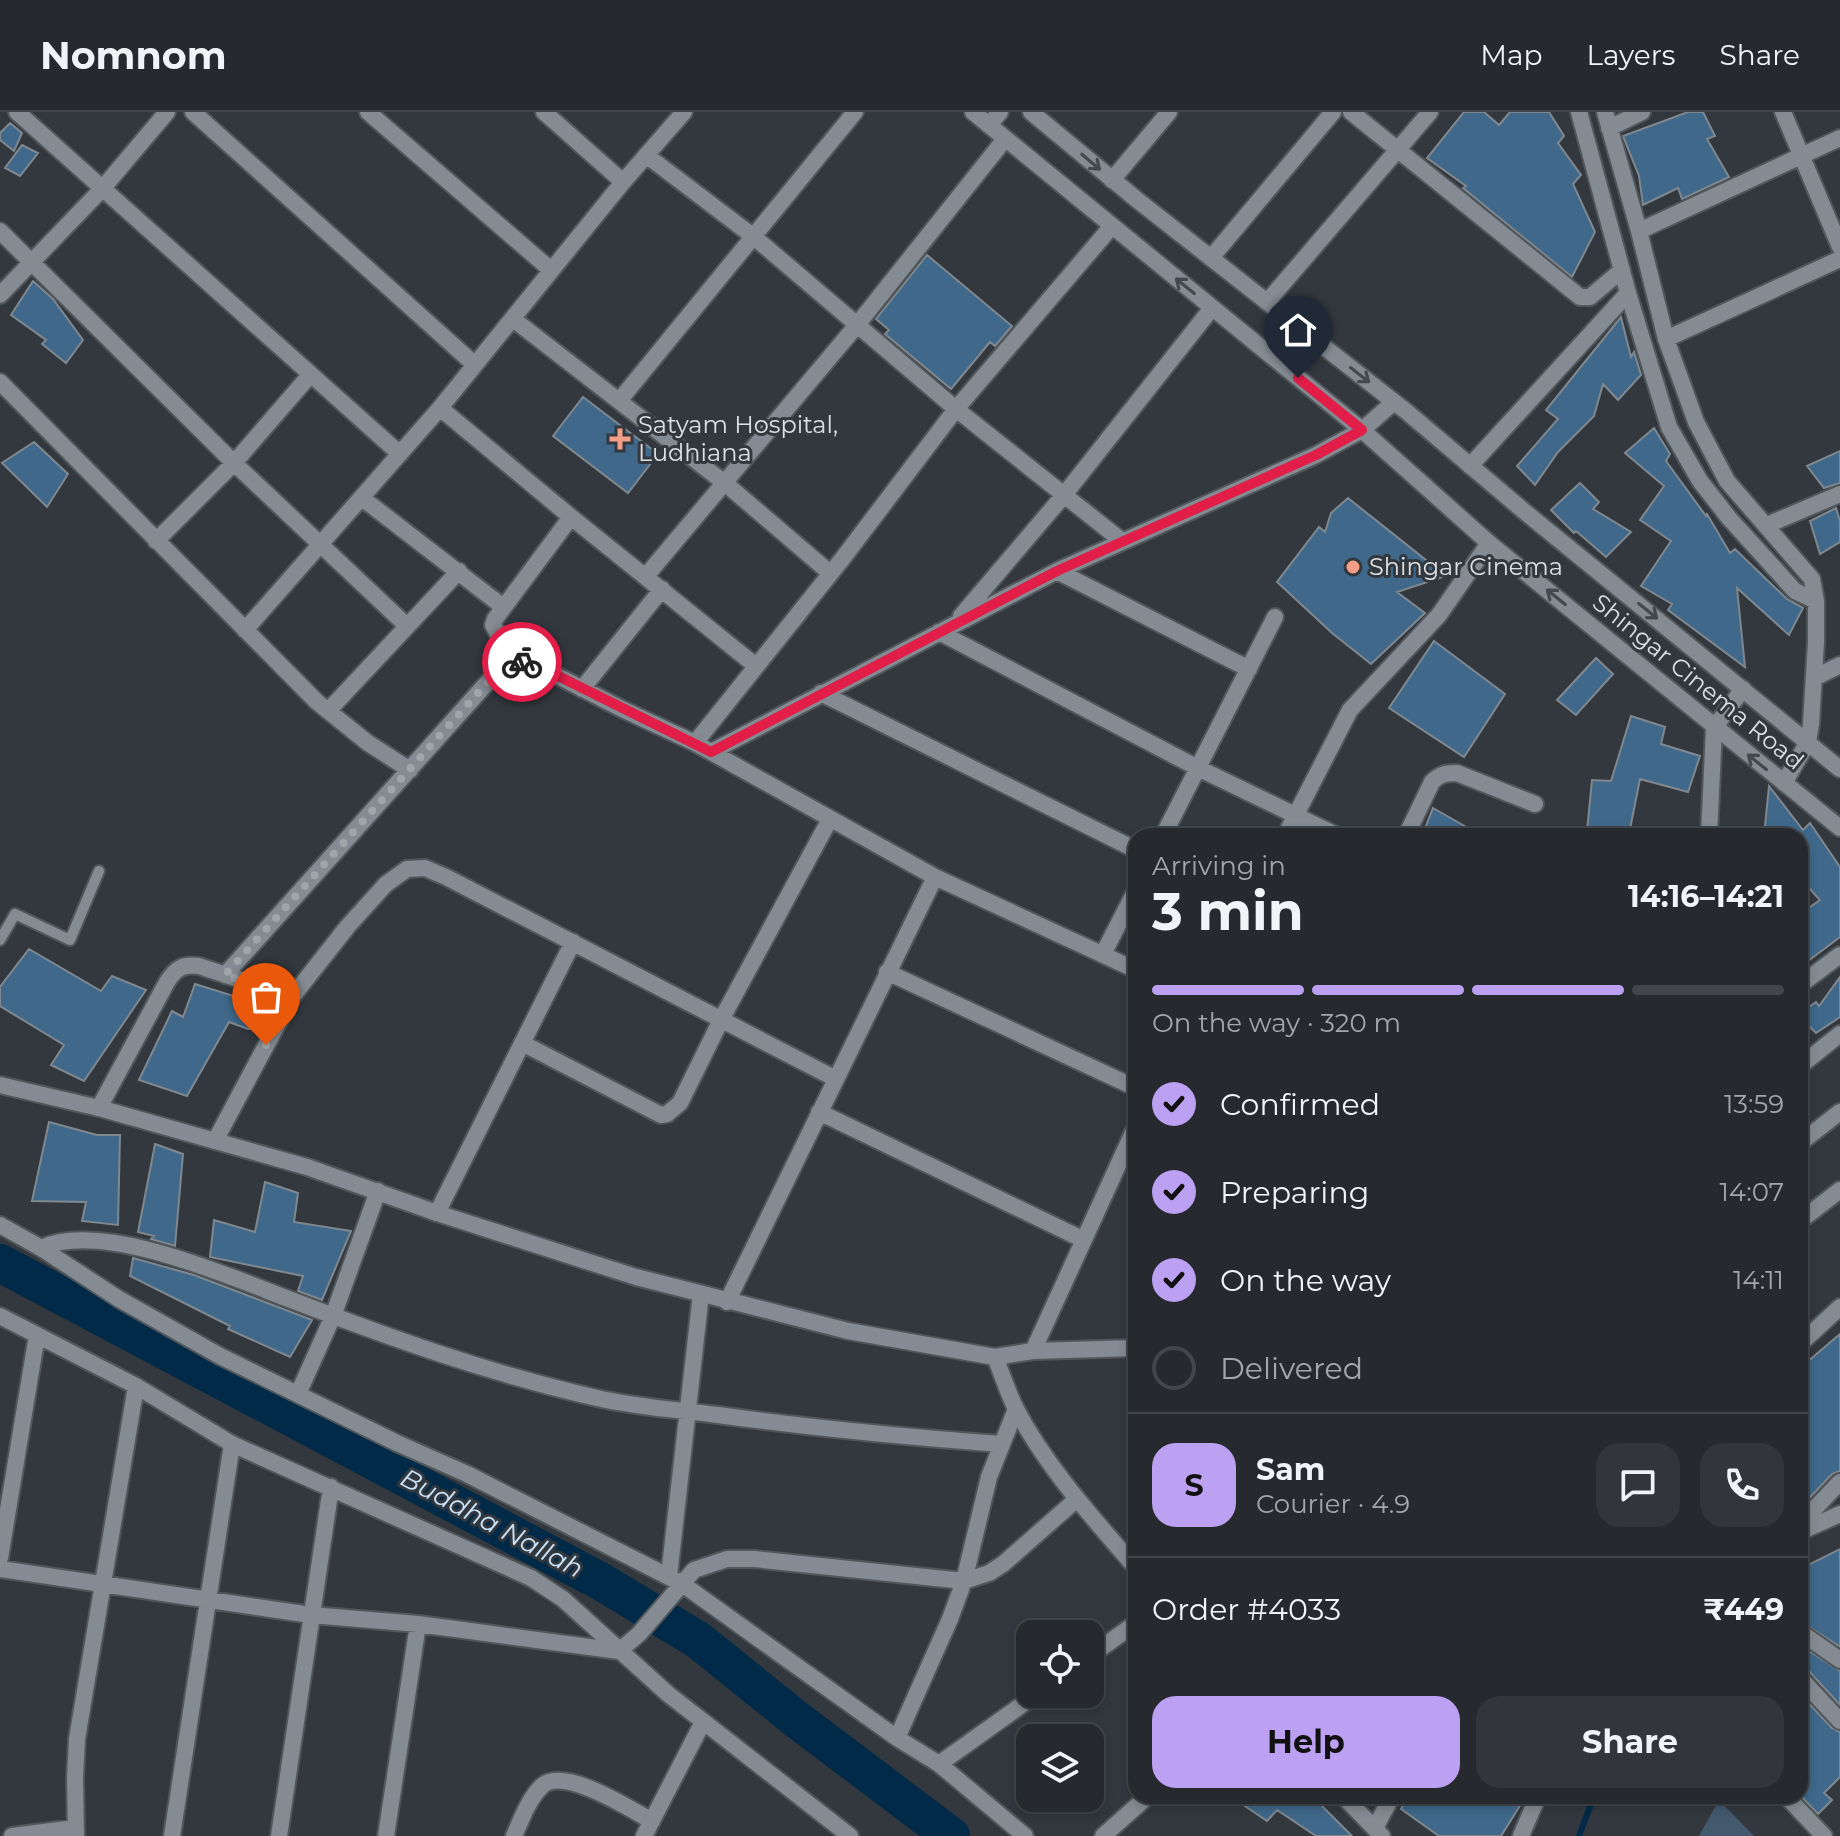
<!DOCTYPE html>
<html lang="en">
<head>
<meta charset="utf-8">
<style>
	body { margin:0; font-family:Montserrat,sans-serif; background:#32363a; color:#f1f3f6; height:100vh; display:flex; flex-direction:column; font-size:30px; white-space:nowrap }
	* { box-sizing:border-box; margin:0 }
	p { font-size:26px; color:#a4a7aa }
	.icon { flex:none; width:44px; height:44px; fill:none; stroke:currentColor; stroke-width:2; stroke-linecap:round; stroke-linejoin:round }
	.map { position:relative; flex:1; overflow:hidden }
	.drawer { position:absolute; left:1128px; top:716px; width:680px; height:976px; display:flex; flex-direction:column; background:#262a2e; border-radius:24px; box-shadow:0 4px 12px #0003,0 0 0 2px #42464a }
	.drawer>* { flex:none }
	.buttons { position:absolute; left:1016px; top:1508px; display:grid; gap:16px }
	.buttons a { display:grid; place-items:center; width:88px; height:88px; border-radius:16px; background:#262a2e; box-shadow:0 4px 12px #0003,0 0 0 2px #42464a; font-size:40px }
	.pin { position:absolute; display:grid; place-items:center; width:68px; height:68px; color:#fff; margin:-82px -34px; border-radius:50% 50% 50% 0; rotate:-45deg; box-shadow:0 0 8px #0007 }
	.pin .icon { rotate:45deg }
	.courier { position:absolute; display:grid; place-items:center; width:80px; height:80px; margin:-40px; border:6px solid #e11d48; border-radius:50%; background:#fff; color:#222; box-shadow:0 2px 10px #0007 }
	.head em { font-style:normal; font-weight:700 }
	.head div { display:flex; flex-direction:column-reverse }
	.head { display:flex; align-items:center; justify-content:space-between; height:136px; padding:0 24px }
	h1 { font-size:52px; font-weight:700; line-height:60px }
	.bar { display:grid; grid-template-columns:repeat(4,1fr); gap:12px 8px; align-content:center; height:96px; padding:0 24px }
	.bar i { height:10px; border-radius:6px; background:#42464a }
	.bar .on { background:#bca0f2 }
	.bar p { grid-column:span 4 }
	.line { display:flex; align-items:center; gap:20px; padding:0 24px; border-top:2px solid #42464a }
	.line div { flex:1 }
	.round { display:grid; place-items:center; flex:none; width:84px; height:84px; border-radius:24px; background:#32363a }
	ol { padding:0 24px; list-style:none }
	li { display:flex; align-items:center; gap:24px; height:88px }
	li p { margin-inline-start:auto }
	li .icon { padding:8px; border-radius:50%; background:#bca0f2; color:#111; stroke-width:4 }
	li:last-child { color:#a4a7aa }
	li i { width:44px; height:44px; border:4px solid #42464a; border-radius:50% }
	.cta { display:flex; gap:16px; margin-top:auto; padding:16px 24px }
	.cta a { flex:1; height:92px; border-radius:24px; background:#bca0f2; color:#111; font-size:32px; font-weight:700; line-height:92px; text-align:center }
	.cta a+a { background:#32363a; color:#f1f3f6 }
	header { display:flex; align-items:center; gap:48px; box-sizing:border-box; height:112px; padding:0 40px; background:#262a2e; border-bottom:2px solid #42464a }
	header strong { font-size:38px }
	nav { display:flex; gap:44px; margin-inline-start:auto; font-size:28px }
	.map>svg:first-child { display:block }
</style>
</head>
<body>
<header>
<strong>Nomnom</strong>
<nav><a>Map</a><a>Layers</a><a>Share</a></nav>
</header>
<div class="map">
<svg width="1840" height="1724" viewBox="0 0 1840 1724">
	<rect width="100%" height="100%" fill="#32383e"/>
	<path fill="#42596e" d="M 1719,1688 L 1754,1724 L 1699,1724 Z"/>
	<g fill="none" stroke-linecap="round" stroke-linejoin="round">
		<path stroke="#002a48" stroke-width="6" d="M 1579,1724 L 1594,1684"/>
		<path stroke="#002a48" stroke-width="38" d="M 0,1151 L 600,1469 L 698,1528 L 796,1607 L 951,1724"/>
	</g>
	<path fill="#3f688a" stroke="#80888f" stroke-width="2" d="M 1464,0 L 1484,0 L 1499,13 L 1510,0 L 1549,0 L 1564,24 L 1558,31 L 1581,63 L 1573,72 L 1595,120 L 1572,165 L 1463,76 L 1466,74 L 1427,46 Z
		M 1688,0 L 1703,0 L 1715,24 L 1707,27 L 1729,65 L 1682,87 L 1678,76 L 1643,93 L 1639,64 L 1623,24 Z
		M 10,11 L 22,21 L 14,39 L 0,28 L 0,21 Z
		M 22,33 L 38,41 L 20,64 L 5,56 Z
		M 927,143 L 1012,214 L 995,234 L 990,230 L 951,277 L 885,222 L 889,218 L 876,207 Z
		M 33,169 L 53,187 L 83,228 L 66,251 L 42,232 L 46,228 L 11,203 Z
		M 1621,205 L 1631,245 L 1634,240 L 1641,263 L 1618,288 L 1603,272 L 1594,304 L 1558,340 L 1535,373 L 1517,354 L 1558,307 L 1546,298 Z
		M 583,285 L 658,342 L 628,381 L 553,324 Z
		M 1654,316 L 1670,342 L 1666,349 L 1706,404 L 1707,402 L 1730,441 L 1735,437 L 1787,487 L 1803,496 L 1789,523 L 1737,476 L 1745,555 L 1668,498 L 1672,492 L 1641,474 L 1671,429 L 1640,408 L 1664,374 L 1625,341 Z
		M 34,330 L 68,362 L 47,395 L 2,351 Z
		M 1840,339 L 1840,371 L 1824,376 L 1807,354 Z
		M 1580,371 L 1599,390 L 1593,397 L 1631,420 L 1606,445 L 1576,419 L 1574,421 L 1551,398 Z
		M 1348,386 L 1446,464 L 1397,480 L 1425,501 L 1371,552 L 1332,521 L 1277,470 L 1319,415 L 1325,420 L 1331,401 Z
		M 1836,396 L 1840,409 L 1840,430 L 1820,442 L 1810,409 Z
		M 1434,529 L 1505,582 L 1464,645 L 1389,596 Z
		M 1596,546 L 1613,562 L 1576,603 L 1557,588 Z
		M 1631,604 L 1665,615 L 1661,632 L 1700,644 L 1688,680 L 1640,667 L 1630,717 L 1587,719 L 1592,668 L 1611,669 Z
		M 1769,674 L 1803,718 L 1810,711 L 1840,755 L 1840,825 L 1800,855 L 1800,802 L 1820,788 L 1800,766 L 1800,724 L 1764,724 Z
		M 1433,696 L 1482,724 L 1422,724 Z
		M 29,837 L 101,879 L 112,864 L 146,878 L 84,969 L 51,953 L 64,933 L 0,894 L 0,875 Z
		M 1840,865 L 1840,905 L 1816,921 L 1800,905 L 1800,901 L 1816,890 L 1819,894 Z
		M 195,872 L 269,895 L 261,917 L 248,917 L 229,910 L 187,984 L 139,968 L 172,899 L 183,905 Z
		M 49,1010 L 97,1023 L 120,1023 L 118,1113 L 82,1109 L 86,1090 L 32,1089 Z
		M 155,1032 L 183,1042 L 175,1134 L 151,1127 L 154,1124 L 138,1120 Z
		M 265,1070 L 298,1081 L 294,1110 L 351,1119 L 322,1188 L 298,1179 L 303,1164 L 210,1145 L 214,1108 L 255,1120 Z
		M 133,1146 L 194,1163 L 312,1208 L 290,1245 L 228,1217 L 230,1214 L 130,1164 Z
		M 1840,1222 L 1840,1359 L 1832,1362 L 1800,1396 L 1800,1256 Z
		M 1840,1437 L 1840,1535 L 1800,1509 L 1800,1457 Z
		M 1806,1537 L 1840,1559 L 1840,1593 L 1808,1558 L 1800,1555 L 1800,1543 Z
		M 1801,1583 L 1832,1616 L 1840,1620 L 1840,1665 L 1824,1681 L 1832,1688 L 1818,1702 L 1800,1683 Z
		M 1230,1684 L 1312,1684 L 1352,1724 L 1316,1724 L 1277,1698 L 1267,1709 Z
		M 1408,1684 L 1526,1684 L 1501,1724 L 1439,1724 L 1401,1697 Z"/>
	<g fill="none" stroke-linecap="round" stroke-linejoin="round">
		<defs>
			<path id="service" d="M 0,828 L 15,802 L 70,828 L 99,759"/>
			<path id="minor" d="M 17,0 L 400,342
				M 193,0 L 474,252
				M 368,0 L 551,158
				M 544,0 L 623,70
				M 1351,0 L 1580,185 L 1590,185 L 1622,158
				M 1579,0 L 1628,181 L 1669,315 L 1700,369 L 1729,406 L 1795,479 L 1816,489
				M 1605,0 L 1639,119 L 1666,227 L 1696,310 L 1727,369 L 1812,467 L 1816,489 L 1816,530 L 1811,612 L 1808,630 L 1784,671
				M 1783,0 L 1840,135
				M 989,13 L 1000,0
				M 1609,16 L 1642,0
				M 646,43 L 754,125 L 956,297 L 1122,429
				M 1112,68 L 1169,0
				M 0,119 L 234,351 L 407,514
				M 1639,119 L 1840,26
				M 1211,146 L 1333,0
				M 0,183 L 102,77 L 167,0
				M 1267,190 L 1430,0
				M 513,207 L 726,372 L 830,461
				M 1666,227 L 1840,147
				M 0,270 L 317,590 L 368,631 L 410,658
				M 619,289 L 855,0
				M 440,296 L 571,405 L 495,507 L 493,513 L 500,526 L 530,551
				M 1470,354 L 1628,181
				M 362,386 L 502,494
				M 571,405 L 756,554
				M 1767,413 L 1840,382
				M 156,429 L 234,351 L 310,263
				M 1057,459 L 1249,557
				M 646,464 L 857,213 L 1005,27
				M 961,504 L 1064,383 L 1212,196
				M 245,518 L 440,296 L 623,70 L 684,0
				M 939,520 L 1198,656 L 1338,724
				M 1814,566 L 1840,553
				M 582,577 L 662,477
				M 821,581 L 1136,738
				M 328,599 L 459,459
				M 695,631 L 843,446 L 956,297 L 1112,114
				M 711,640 L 1057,459 L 1316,343 L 1362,318 L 1394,290
				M 1163,724 L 1275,505
				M 1285,724 L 1350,598 L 1439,503 L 1489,431
				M 1406,724 L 1432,670 C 1440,662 1446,661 1457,661 L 1535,692
				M 1103,842 L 1136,778
				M 887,860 L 1136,976
				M 225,863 L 495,562 L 503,554 L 512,551 L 521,550 L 542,556 L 622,597 L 695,631 L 935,765 L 1136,858
				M 1800,873 L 1840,843
				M 522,931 L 661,1003 L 667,1002 L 680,991 L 721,908 L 830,707
				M 1800,954 L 1840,922
				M 99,996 L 167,870 C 176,856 183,852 199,854 L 292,885
				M 819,1000 L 1082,1127
				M 215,1029 L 292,885 L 348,814 L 386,772 L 407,757 L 425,756 L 446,765 L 836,967
				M 1800,1031 L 1840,1000
				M 437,1101 L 573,830
				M 1800,1109 L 1840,1078
				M 0,1113 L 41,1136 L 119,1187 L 220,1244 L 397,1331 L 467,1362 L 681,1471 L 897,1626 L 939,1652 L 1025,1724
				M 41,1136 C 101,1108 226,1163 286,1186 C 388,1225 490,1262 597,1286 C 636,1295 678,1298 718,1303 C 812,1316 906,1325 1001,1332
				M 727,1190 L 935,765
				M 0,1204 L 136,1274 L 232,1332 L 531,1466 L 563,1487 L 668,1582 L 850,1724
				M 1800,1232 L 1840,1195
				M 1033,1239 L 1136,1014
				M 298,1282 L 333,1204 L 378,1079
				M 1800,1412 L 1840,1370
				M 1800,1420 L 1840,1402
				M 0,1446 L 37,1223
				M 0,1457 L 311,1503 L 418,1512 L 619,1539 L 639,1522 L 694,1458 L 727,1447 L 754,1447 L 964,1469 L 989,1461 L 1003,1452 L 1077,1387
				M 669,1464 L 701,1182
				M 1800,1520 L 1840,1548
				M 1090,1544 L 1136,1511
				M 1800,1566 L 1840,1609
				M 897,1626 L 950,1507 L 964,1469 L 989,1365 L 1016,1297
				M 939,1652 L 1037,1582
				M 1786,1684 L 1824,1724
				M 1375,1716 L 1392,1684
				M 12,1724 L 75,1716
				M 76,1724 L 75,1666 L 77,1627 L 136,1274
				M 172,1724 L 232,1332
				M 279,1724 L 331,1375
				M 386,1724 L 418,1512
				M 514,1724 C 521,1708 529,1686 542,1674 C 564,1654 630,1697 652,1709
				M 644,1724 L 703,1610
				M 1103,1724 L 1148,1684"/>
			<path id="tertiary" d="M 973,0 L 1362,318 L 1489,431 L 1840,716
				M 1031,0 L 1136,87 L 1407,300 L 1525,400 L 1840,657
				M 1709,724 L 1714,616 L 1743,577
				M 0,973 L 99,996 L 307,1055 L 437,1101 L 636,1165 L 848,1219 L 995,1245 L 1033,1239 L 1136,1236
				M 995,1245 C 1002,1262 1008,1281 1016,1297 C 1047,1356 1094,1407 1136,1456
				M 1343,1684 L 1382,1724
				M 1521,1724 L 1538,1684"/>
		</defs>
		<use href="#service" stroke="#50565a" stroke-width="14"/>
		<use href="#minor" stroke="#50565a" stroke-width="20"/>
		<use href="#tertiary" stroke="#50565a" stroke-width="20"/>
		<use href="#service" stroke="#848b92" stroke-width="10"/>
		<use href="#minor" stroke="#848b92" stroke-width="16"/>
		<use href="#tertiary" stroke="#848b92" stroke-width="16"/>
	</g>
	<defs><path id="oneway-shaft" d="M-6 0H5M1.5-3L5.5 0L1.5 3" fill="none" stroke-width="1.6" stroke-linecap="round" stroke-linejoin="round" transform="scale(2)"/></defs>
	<g stroke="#42494f">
		<use href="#oneway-shaft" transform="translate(1091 50) rotate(40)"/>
		<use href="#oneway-shaft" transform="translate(1185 174) rotate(-141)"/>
		<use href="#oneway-shaft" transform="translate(1360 263) rotate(38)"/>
		<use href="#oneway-shaft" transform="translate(1556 485) rotate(-141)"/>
		<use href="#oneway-shaft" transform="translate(1648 499) rotate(39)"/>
		<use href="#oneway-shaft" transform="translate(1757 650) rotate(-141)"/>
	</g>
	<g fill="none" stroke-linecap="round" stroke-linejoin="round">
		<path stroke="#a0a5aa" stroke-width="8" stroke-dasharray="0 14.4" d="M 266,933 L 292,885 L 225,863 L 495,562 L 503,554 L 522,550"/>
		<path stroke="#e11d48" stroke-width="10" d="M 522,550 L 542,556 L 711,640 L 1057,459 L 1316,343 L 1362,318 L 1298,266"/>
	</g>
	<g fill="#f49e88" stroke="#32383e" stroke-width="3">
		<path d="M616 315h8v8h8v8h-8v8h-8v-8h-8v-8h8z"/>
		<circle cx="1353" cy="455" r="8"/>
	</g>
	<g text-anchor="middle" stroke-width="6" stroke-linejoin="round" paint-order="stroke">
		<g font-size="24" fill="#dce0e4" stroke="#32383e" text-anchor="start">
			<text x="638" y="321">Satyam Hospital,<tspan x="638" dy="28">Ludhiana</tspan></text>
			<text x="1369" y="463">Shingar Cinema</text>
		</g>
		<g font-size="24" fill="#dce0e4" stroke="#32383e">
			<text transform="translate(1698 570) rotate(39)" y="8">Shingar Cinema Road</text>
		</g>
		<g font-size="26" font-style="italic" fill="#cae3f9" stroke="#32383e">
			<text transform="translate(492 1411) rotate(28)" y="9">Buddha Nallah</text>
		</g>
	</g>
</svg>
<div class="buttons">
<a><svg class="icon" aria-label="locate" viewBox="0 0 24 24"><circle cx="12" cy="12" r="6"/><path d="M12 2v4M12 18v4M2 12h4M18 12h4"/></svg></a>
<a><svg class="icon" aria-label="layers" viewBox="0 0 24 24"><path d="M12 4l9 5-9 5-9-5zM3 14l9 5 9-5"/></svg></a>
</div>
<div class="pin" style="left:266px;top:933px;background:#ea580c"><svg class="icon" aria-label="bag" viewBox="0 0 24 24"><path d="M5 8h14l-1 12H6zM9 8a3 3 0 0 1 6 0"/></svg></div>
<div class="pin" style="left:1298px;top:266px;background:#1f2937"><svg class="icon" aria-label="home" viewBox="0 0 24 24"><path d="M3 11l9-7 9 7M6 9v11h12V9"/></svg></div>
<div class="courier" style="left:522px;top:550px"><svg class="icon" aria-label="bike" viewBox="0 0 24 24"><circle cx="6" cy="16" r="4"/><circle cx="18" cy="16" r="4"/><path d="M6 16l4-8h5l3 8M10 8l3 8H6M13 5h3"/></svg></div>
<section class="drawer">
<div class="head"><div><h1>3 min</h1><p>Arriving in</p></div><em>14:16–14:21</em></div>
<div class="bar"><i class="on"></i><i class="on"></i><i class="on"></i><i></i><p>On the way · 320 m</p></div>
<ol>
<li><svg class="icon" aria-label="check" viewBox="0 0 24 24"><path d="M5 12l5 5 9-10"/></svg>Confirmed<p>13:59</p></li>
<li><svg class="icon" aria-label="check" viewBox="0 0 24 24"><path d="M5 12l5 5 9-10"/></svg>Preparing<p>14:07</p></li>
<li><svg class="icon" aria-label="check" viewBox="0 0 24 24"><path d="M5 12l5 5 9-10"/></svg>On the way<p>14:11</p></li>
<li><i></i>Delivered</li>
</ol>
<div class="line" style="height:144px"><b class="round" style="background:#bca0f2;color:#111">S</b><div><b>Sam</b><p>Courier · 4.9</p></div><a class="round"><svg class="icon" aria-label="chat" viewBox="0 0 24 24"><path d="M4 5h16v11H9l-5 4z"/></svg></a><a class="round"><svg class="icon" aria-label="phone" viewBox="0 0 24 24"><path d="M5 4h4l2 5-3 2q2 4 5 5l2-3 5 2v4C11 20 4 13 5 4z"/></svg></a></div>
<div class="line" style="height:104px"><div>Order #4033</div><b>₹449</b></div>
<div class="cta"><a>Help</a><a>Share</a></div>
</section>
</div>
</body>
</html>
